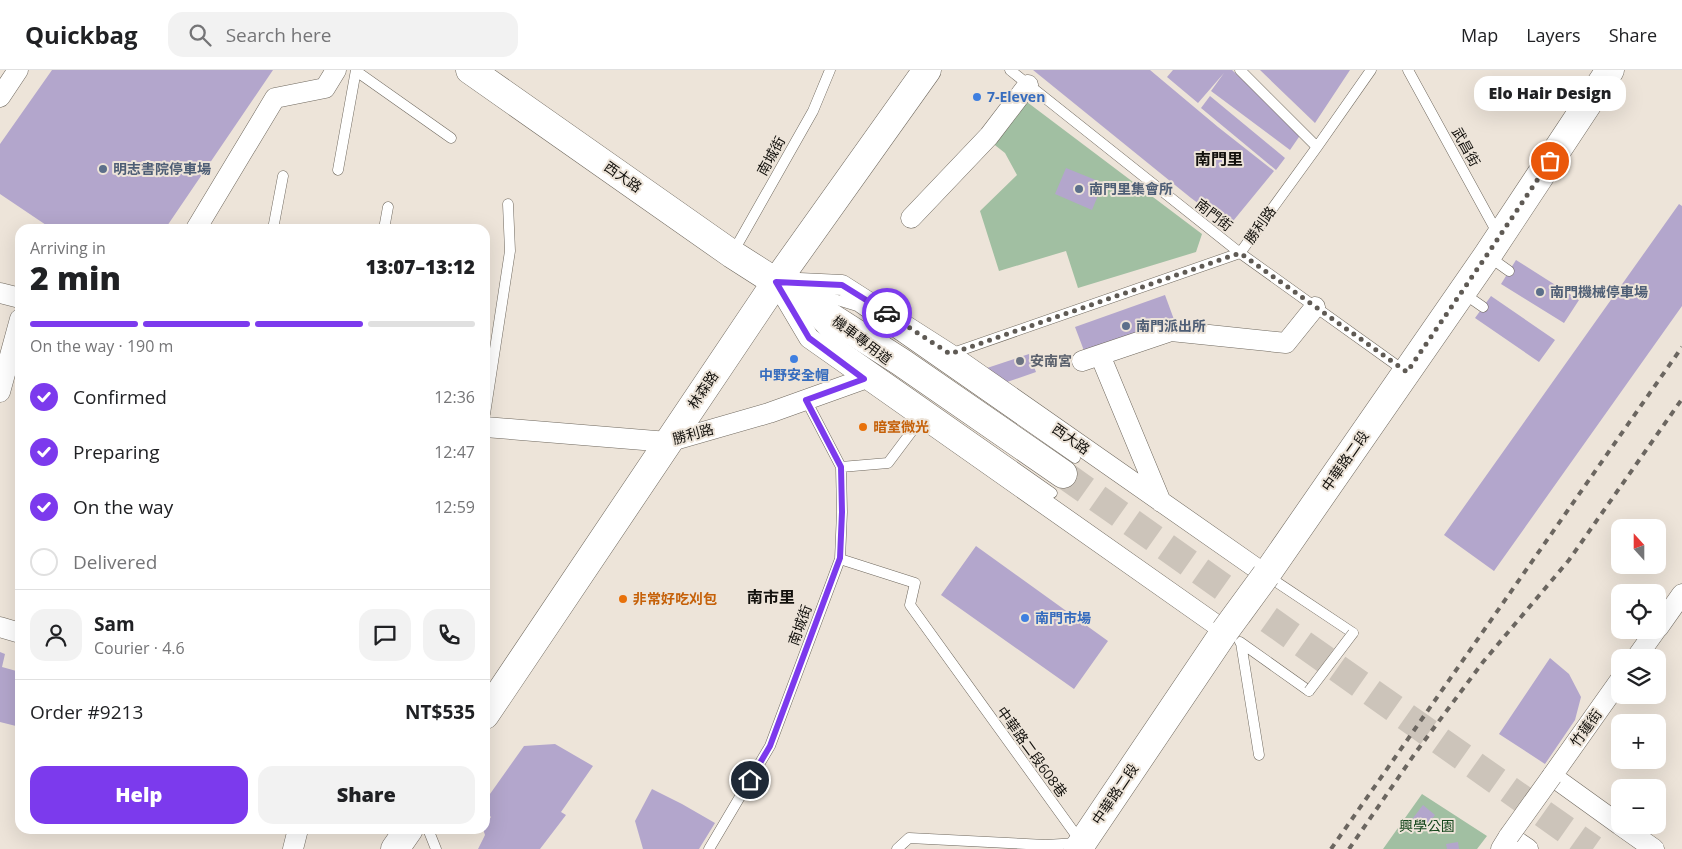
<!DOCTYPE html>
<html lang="en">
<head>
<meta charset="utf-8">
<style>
	body { margin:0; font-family:"Open Sans","Noto Sans TC",sans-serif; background:#f2f2f2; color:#202124; height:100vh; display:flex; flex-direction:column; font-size:19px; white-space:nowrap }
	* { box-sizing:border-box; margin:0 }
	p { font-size:16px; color:#757577 }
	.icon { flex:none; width:28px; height:28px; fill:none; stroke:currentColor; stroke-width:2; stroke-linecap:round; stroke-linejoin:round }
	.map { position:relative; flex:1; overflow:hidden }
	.sheet { position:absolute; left:15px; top:154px; width:475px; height:610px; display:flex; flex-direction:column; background:#fff; border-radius:15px; box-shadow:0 5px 20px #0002 }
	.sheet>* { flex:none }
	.needle { width:32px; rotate:339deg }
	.buttons { position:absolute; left:1611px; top:449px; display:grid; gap:10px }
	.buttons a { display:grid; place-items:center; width:55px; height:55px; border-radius:10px; background:#fff; box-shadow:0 5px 20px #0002; font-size:25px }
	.pin { position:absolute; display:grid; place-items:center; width:42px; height:42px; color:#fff; margin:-21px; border:2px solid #fff; border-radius:50%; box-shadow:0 1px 5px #0007 }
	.courier { position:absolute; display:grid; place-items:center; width:50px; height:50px; margin:-25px; border:4px solid #7c3aed; border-radius:50%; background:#fff; color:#222; box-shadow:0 1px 6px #0007 }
	.bubble { position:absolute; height:35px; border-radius:15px; background:#fff; box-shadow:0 5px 20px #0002; font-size:16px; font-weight:800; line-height:35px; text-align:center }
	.headline em { font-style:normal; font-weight:800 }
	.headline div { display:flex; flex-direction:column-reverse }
	.headline { display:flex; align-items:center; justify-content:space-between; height:85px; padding:0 15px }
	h1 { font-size:32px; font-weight:800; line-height:38px }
	.bar { display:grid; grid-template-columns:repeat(4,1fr); gap:8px 5px; align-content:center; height:60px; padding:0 15px }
	.bar i { height:6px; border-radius:4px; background:#e0e0e0 }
	.bar .active { background:#7c3aed }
	.bar p { grid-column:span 4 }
	.line { display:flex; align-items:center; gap:12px; padding:0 15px; border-top:1px solid #e0e0e0 }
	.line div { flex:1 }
	.round { display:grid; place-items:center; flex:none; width:52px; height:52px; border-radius:15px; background:#f2f2f2 }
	ol { padding:0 15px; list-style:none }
	li { display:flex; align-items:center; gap:15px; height:55px }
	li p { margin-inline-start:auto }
	li .icon { padding:5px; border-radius:50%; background:#7c3aed; color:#fff; stroke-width:4 }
	li:last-child { color:#757577 }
	li i { width:28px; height:28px; border:2px solid #e0e0e0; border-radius:50% }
	.action { display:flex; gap:10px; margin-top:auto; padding:10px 15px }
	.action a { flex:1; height:58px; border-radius:15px; background:#7c3aed; color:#fff; font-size:20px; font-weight:800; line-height:58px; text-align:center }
	.action a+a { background:#f2f2f2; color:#202124 }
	header { display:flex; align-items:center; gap:30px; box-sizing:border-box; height:70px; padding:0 25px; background:#fff; border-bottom:1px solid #e0e0e0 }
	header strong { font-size:24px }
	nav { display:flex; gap:28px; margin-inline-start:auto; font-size:18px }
	.search { width:350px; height:45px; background:#f2f2f2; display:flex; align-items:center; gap:12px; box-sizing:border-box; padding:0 18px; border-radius:15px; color:#757577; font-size:19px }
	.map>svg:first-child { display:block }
</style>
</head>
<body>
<header>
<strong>Quickbag</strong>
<div class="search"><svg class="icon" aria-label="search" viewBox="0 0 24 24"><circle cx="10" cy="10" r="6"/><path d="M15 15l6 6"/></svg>Search here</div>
<nav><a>Map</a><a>Layers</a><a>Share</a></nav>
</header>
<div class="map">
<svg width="1682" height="779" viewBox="0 0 1682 779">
	<rect width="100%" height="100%" fill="#ede4d9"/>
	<path fill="#a1bfa2" d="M 1023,29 L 1202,164 L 1196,182 L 1078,218 L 1066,181 L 999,201 L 980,141 L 1017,105 L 1005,83 L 991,72 Z
		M 1422,724 L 1487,766 L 1477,779 L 1383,779 Z"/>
	<path fill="#b3a6cc" d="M 52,0 L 273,0 L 165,159 L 52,159 L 0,124 L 0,74 Z
		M 1033,0 L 1150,0 L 1218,57 L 1274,101 L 1229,156 L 1191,128 Z
		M 1173,0 L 1232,0 L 1301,64 L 1290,80 L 1211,21 L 1224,3 L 1198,33 L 1167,7 Z
		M 1260,0 L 1350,0 L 1315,53 Z
		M 1210,26 L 1285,88 L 1276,100 L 1201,38 Z
		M 1066,98 L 1103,113 L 1092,140 L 1055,124 Z
		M 1679,134 L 1682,136 L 1682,236 L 1494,501 L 1444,465 Z
		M 1516,190 L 1579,230 L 1564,253 L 1501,214 Z
		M 1165,225 L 1176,255 L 1086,286 L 1075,257 Z
		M 1491,226 L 1555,270 L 1539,292 L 1475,248 Z
		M 1029,284 L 1036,302 L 1007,312 L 987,298 Z
		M 976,476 L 1108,571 L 1074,619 L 941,525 Z
		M 0,582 L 5,584 L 2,597 L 20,602 L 20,657 L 0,652 Z
		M 1550,588 L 1569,604 L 1581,627 L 1575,650 L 1545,694 L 1499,664 Z
		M 555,674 L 593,696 L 561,742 L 566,745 L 540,779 L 478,779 L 485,765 L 483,759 L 485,759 L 485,755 L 491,747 L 485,741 L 485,731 L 524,676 Z
		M 652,719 L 682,734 L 715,753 L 699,779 L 643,779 L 635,751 Z
		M 1423,735 L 1435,745 L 1422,761 L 1410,752 Z
		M 1458,772 L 1459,779 L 1447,779 L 1446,774 Z"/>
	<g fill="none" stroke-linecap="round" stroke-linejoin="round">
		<path stroke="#ccc4ba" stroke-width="28" stroke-dasharray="28 14" stroke-linecap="butt" d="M 1063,404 L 1593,779"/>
		<defs>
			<path id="lane" d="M 1010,0 L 1240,183 L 1406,302
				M 1240,0 L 1317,77
				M 1408,0 L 1499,166
				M 356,1 L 451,68
				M 338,100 L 356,0
				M 273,159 L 283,106
				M 384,159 L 388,137
				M 732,184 L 813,41 L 830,0
				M 1488,186 L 1509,201
				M 811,222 L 857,236 L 1075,388
				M 1463,223 L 1483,237
				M 812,248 L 831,268 L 1052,423
				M 950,284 L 1240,183 L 1317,77 L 1371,0
				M 485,344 L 510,181 L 508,134
				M 841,397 L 888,393 L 921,349
				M 840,489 L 915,513 L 910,535 L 1081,772
				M 1266,505 L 1353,563
				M 1240,572 L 1309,621
				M 1241,573 L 1259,685
				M 428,759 L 436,779
				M 709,779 L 770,676 L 840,489 L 842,442 L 841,397 L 806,330
				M 897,779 L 909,768 L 1046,775 L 1078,773"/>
			<path id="street" d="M 0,27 L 18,0
				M 911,148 L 989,66 L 1028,15
				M 196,159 L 275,28 L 325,18 L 336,0
				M 778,212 L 842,215 L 950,284 L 1266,505
				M 777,214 L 809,268 L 1225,561
				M 0,223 L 20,228
				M 1100,285 L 1161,432
				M 1082,291 L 1171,261 L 1286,273 L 1315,237
				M 0,322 L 20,249
				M 485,357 L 668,372 L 769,343 L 864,309
				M 0,557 L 20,563
				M 1658,558 L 1682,524
				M 1636,588 L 1656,560
				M 1620,610 L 1552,706 L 1620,755
				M 1620,755 L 1654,779
				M 293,779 L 298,759
				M 1501,779 L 1509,766 L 1528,779"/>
			<path id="secondary" d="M 470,0 L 732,184 L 901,292 L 1063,404
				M 1266,505 L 1487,186 L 1610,0
				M 485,645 L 776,212 L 927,0
				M 395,779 L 409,759
				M 1078,779 L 1225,561"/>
		</defs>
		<use href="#lane" stroke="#6f685e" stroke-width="11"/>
		<use href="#street" stroke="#6f685e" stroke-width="21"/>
		<use href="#secondary" stroke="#6f685e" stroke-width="29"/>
		<use href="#lane" stroke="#fff" stroke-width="10"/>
		<use href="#street" stroke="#fff" stroke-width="20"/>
		<use href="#secondary" stroke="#fff" stroke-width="28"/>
		<path stroke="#6b6660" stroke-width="4" stroke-dasharray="6 6" stroke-linecap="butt" d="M 1331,779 L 1682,277
			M 1349,779 L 1416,682 L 1483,592 L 1569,490 L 1682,329"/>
		<defs>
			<path id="lane-bridge" d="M 1309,621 L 1353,563"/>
			<path id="street-bridge" d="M 1509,766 L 1552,706"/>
			<path id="secondary-bridge" d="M 1225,561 L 1266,505"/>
		</defs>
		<use href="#lane-bridge" stroke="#6f685e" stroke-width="11" stroke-linecap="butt"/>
		<use href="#street-bridge" stroke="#6f685e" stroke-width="21" stroke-linecap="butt"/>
		<use href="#secondary-bridge" stroke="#6f685e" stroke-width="29" stroke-linecap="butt"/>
		<use href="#lane-bridge" stroke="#fff" stroke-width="10"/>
		<use href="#street-bridge" stroke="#fff" stroke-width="20"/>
		<use href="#secondary-bridge" stroke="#fff" stroke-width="28"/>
	</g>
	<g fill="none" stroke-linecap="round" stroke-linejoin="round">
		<path stroke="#5f5a54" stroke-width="5" stroke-dasharray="0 9" d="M 887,243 L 950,284 L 1240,183 L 1407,302 L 1493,176 L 1550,91"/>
		<path stroke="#7c3aed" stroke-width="6" d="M 750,710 L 770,676 L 840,488 L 842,442 L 841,397 L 806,330 L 864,309 L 809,268 L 776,212 L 842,215 L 887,243"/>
	</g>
	<g fill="#3f7fe0" stroke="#ede4d9" stroke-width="2">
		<circle cx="977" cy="27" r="5"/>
		<circle cx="794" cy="289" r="5"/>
		<circle cx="1025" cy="548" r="5"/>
	</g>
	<g fill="#5c6f8a" stroke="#ede4d9" stroke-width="2">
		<circle cx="103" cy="99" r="5"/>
		<circle cx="1079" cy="119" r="5"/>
		<circle cx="1540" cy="222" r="5"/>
		<circle cx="1126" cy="256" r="5"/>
	</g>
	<circle fill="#6b7280" stroke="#ede4d9" stroke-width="2" cx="1020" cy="291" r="5"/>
	<g fill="#e8710a" stroke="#ede4d9" stroke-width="2">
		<circle cx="863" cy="357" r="5"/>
		<circle cx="623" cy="529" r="5"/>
	</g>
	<g text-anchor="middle" stroke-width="4" stroke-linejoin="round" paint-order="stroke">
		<g font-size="14" font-weight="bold" fill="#366cbe" stroke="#ede4d9" text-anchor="start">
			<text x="987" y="32">7-Eleven</text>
			<text x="794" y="310" text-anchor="middle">中野安全帽</text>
			<text x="1035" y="553">南門市場</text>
		</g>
		<g font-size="14" fill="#12100c" stroke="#ede4d9">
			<text transform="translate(1466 77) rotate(61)" y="5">武昌街</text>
			<text transform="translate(771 86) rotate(-61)" y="5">南城街</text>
			<text transform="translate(623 107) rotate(35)" y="5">西大路</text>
			<text transform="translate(1214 145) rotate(38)" y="5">南門街</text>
			<text transform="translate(1260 155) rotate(-54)" y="5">勝利路</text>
			<text transform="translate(862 270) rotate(37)" y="5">機車專用道</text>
			<text transform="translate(703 320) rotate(-56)" y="5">林森路</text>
			<text transform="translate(693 364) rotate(-15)" y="5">勝利路</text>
			<text transform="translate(1071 369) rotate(35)" y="5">西大路</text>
			<text transform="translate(1345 391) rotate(-55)" y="5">中華路二段</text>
			<text transform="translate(800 555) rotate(-70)" y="5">南城街</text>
			<text transform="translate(1586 658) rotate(-54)" y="5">竹蓮街</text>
			<text transform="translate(1032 682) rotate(54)" y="5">中華路二段608巷</text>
			<text transform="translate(1115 724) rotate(-56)" y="5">中華路二段</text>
		</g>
		<g font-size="14" font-weight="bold" fill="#4e5e75" stroke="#ede4d9" text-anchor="start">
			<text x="113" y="104">明志書院停車場</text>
			<text x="1089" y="124">南門里集會所</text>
			<text x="1550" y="227">南門機械停車場</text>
			<text x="1136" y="261">南門派出所</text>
		</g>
		<g font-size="14" font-weight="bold" fill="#5b616d" stroke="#ede4d9" text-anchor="start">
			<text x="1030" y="296">安南宮</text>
		</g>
		<g font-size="14" font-weight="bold" fill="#c56008" stroke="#ede4d9" text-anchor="start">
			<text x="873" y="362">暗室微光</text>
			<text x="633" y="534">非常好吃刈包</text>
		</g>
		<g font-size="14" fill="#15461c" stroke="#ede4d9">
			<text x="1427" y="761">興學公園</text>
		</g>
		<g font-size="16" font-weight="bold" fill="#12100c" stroke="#ede4d9">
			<text x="1219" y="95">南門里</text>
			<text x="771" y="533">南市里</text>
		</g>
	</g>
</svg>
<div class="buttons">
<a><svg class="needle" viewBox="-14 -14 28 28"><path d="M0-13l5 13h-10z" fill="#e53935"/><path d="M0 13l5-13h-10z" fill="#757577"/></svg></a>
<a><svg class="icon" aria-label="locate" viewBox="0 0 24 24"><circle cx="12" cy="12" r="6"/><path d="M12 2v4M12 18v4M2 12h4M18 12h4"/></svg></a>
<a><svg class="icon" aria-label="layers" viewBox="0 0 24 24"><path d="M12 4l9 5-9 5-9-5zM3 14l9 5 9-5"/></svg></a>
<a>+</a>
<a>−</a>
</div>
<div class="pin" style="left:1550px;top:91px;background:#ea580c"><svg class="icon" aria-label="bag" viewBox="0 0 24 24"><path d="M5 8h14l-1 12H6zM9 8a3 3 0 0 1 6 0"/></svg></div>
<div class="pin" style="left:750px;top:710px;background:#1f2937"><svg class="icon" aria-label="home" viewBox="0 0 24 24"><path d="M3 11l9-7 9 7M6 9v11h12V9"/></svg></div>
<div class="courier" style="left:887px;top:243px"><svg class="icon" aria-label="car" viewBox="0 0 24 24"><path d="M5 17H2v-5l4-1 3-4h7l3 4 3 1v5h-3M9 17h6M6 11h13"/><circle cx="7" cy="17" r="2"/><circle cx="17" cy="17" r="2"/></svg></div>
<div class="bubble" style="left:1474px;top:6px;width:152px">Elo Hair Design</div>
<section class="sheet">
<div class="headline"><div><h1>2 min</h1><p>Arriving in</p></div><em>13:07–13:12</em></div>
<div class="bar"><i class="active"></i><i class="active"></i><i class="active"></i><i></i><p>On the way · 190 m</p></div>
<ol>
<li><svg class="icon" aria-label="check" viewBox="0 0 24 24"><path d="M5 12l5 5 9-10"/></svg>Confirmed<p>12:36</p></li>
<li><svg class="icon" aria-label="check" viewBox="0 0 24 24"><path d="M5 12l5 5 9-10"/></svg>Preparing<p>12:47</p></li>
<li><svg class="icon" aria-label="check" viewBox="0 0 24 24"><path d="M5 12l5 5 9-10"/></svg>On the way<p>12:59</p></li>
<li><i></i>Delivered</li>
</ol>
<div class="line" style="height:90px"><a class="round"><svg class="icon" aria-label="person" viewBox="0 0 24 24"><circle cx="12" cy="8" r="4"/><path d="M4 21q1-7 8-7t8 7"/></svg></a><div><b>Sam</b><p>Courier · 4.6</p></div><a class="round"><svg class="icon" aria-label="chat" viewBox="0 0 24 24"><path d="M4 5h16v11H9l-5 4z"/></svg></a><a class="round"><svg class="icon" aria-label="phone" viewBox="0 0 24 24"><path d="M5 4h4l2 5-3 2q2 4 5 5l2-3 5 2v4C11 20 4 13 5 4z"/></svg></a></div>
<div class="line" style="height:65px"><div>Order #9213</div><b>NT$535</b></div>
<div class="action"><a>Help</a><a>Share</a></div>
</section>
</div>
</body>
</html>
